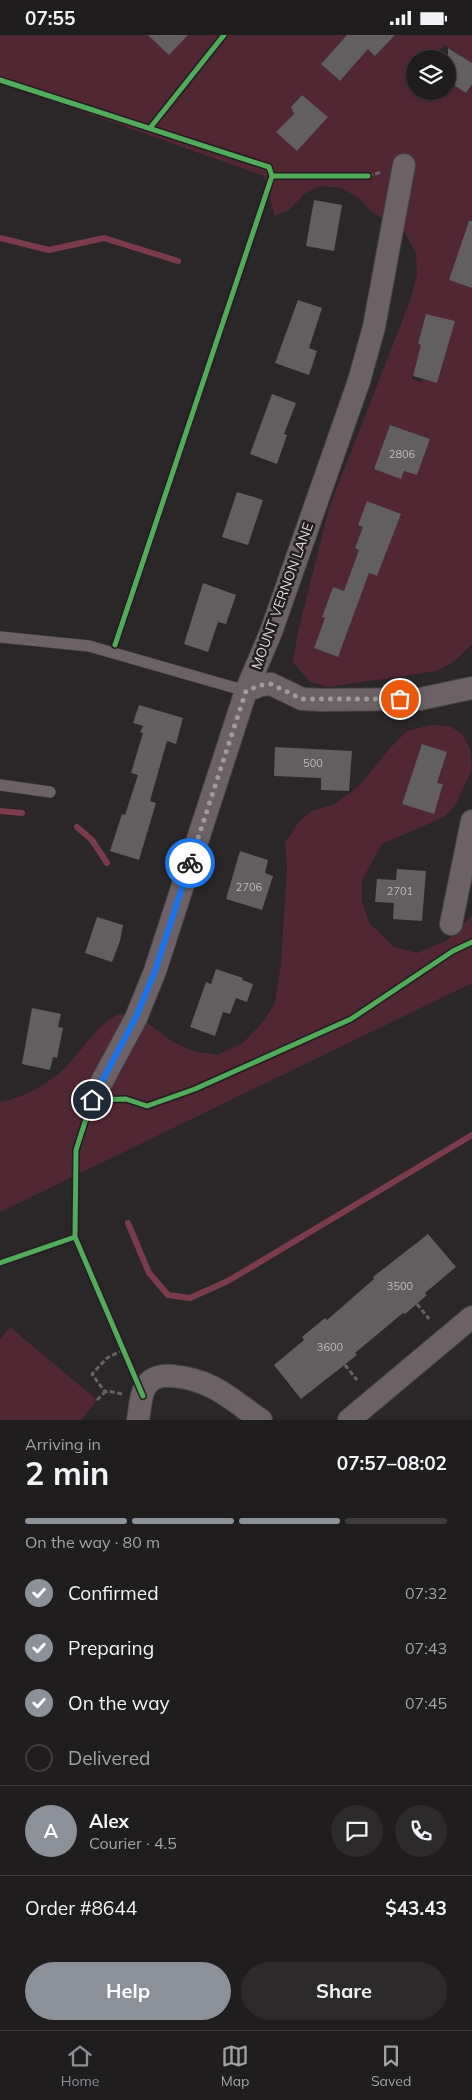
<!DOCTYPE html>
<html lang="en">
<head>
<meta charset="utf-8">
<style>
	body { margin:0; font-family:Mulish,sans-serif; background:#2d2a2c; color:#f1f3f6; height:100vh; display:flex; flex-direction:column; font-size:19px; white-space:nowrap }
	* { box-sizing:border-box; margin:0 }
	p { font-size:16px; color:#a2a2a4 }
	.icon { flex:none; width:28px; height:28px; fill:none; stroke:currentColor; stroke-width:2; stroke-linecap:round; stroke-linejoin:round }
	.map { position:relative; height:1385px; overflow:hidden }
	.details { display:flex; flex-direction:column; background:#201d1f; flex:1 }
	.details>* { flex:none }
	.controls { position:absolute; left:406px; top:15px; display:grid; gap:10px }
	.controls a { display:grid; place-items:center; width:50px; height:50px; border-radius:50%; background:#201d1f; box-shadow:0 1px 4px #0004,0 0 0 1px #3d3b3d; font-size:25px }
	.pin { position:absolute; display:grid; place-items:center; width:42px; height:42px; color:#fff; margin:-21px; border:2px solid #fff; border-radius:50%; box-shadow:0 1px 5px #0007 }
	.courier { position:absolute; display:grid; place-items:center; width:50px; height:50px; margin:-25px; border:4px solid #1a73e8; border-radius:50%; background:#fff; color:#222; box-shadow:0 1px 6px #0007 }
	.headline em { font-style:normal; font-weight:700 }
	.headline div { display:flex; flex-direction:column-reverse }
	.headline { display:flex; align-items:center; justify-content:space-between; height:85px; padding:0 25px }
	h1 { font-size:32px; font-weight:700; line-height:38px }
	.bar { display:grid; grid-template-columns:repeat(4,1fr); gap:8px 5px; align-content:center; height:60px; padding:0 25px }
	.bar i { height:6px; border-radius:4px; background:#3d3b3d }
	.bar .current { background:#8c9099 }
	.bar p { grid-column:span 4 }
	.line { display:flex; align-items:center; gap:12px; padding:0 25px; border-top:1px solid #3d3b3d }
	.line div { flex:1 }
	.round { display:grid; place-items:center; flex:none; width:52px; height:52px; border-radius:26px; background:#2d2a2c }
	ol { padding:0 25px; list-style:none }
	li { display:flex; align-items:center; gap:15px; height:55px }
	li p { margin-inline-start:auto }
	li .icon { padding:5px; border-radius:50%; background:#8c9099; color:#fff; stroke-width:4 }
	li:last-child { color:#a2a2a4 }
	li i { width:28px; height:28px; border:2px solid #3d3b3d; border-radius:50% }
	.primary-button { display:flex; gap:10px; margin-top:auto; padding:10px 25px }
	.primary-button a { flex:1; height:58px; border-radius:30px; background:#8c9099; color:#fff; font-size:20px; font-weight:700; line-height:58px; text-align:center }
	.primary-button a+a { background:#2d2a2c; color:#f1f3f6 }
	.status { display:flex; justify-content:space-between; align-items:center; height:35px; padding:0 25px; background:#201d1f; direction:ltr }
	.status svg { height:14px; fill:currentColor }
	.tabs { display:flex; justify-content:space-around; align-items:center; height:70px; border-top:1px solid #3d3b3d; background:#201d1f; font-size:14px; color:#a2a2a4 }
	.tabs a { display:grid; justify-items:center; gap:2px }
	.tabs .current { color:#8c9099 }
	.map>svg:first-child { display:block }
</style>
</head>
<body>
<div class="status"><b>07:55</b><svg viewBox="0 0 49 12"><path d="M0 12V9h3v3zM5 12V6h3v6zM10 12V3h3v9zM15 12V0h3v12zM26 1h20v11H26zM47 4h2v5h-2z"/></svg></div>
<div class="map">
<svg width="472" height="1385" viewBox="0 0 472 1385">
	<rect width="100%" height="100%" fill="#2b2729"/>
	<path fill="#502733" fill-rule="evenodd" d="M 0,0 L 347,0 L 321,29 L 340,46 L 368,14 L 376,20 L 393,0 L 472,0 L 472,28 L 444,10 L 434,24 L 415,24 L 415,56 L 448,56 L 448,46 L 466,58 L 472,49 L 472,190 L 468,189 L 450,245 L 472,253 L 472,609 L 455,626 L 437,636 L 329,652 L 310,647 L 293,627 L 298,597 L 329,473 L 410,266 L 417,240 L 416,218 L 405,198 L 369,175 L 360,164 L 342,153 L 319,151 L 304,159 L 289,175 L 275,181 L 264,141 L 0,47 ZM 302,60 L 328,82 L 297,116 L 277,97 L 294,79 L 291,72 ZM 426,279 L 454,287 L 437,348 L 422,344 L 421,347 L 412,344 L 419,319 L 425,311 L 418,309 ZM 390,390 L 430,404 L 417,440 L 404,436 L 401,443 L 374,434 ZM 367,466 L 401,479 L 377,541 L 353,532 L 359,515 L 355,513 L 363,492 L 358,490 ZM 333,552 L 338,622 L 314,613 L 322,591 L 327,584 L 322,582 Z
		M 431,690 L 450,691 L 462,699 L 470,714 L 472,734 L 455,771 L 444,782 L 382,809 L 362,845 L 362,867 L 370,889 L 394,912 L 417,918 L 446,906 L 472,881 L 472,948 L 0,1177 L 0,1067 C 24,1063 50,1048 67,1031 C 80,1017 98,990 115,981 C 120,979 129,979 134,978 L 173,1007 L 193,1016 L 217,1020 L 243,1008 L 263,987 L 275,968 L 281,928 L 287,833 L 285,808 L 298,788 L 311,776 L 333,770 L 358,752 L 391,712 L 407,696 ZM 423,709 L 447,717 L 437,748 L 442,750 L 434,779 L 402,769 Z
		M 10,1292 L 97,1365 L 81,1385 L 0,1385 L 0,1305 Z"/>
	<g fill="none" stroke-linecap="round" stroke-linejoin="round">
		<path stroke="#7a3c4d" stroke-width="6" d="M 0,203 L 49,215 L 104,203 L 178,226
			M 0,776 L 22,778
			M 77,792 L 92,805 L 107,828
			M 128,1188 L 149,1238 L 168,1260 L 190,1263 L 228,1246 L 472,1100"/>
	</g>
	<path fill="#625f60" d="M 148,0 L 188,0 L 169,20 Z
		M 347,0 L 395,0 L 375,21 L 368,14 L 340,46 L 321,29 Z
		M 448,13 L 472,28 L 472,49 L 466,58 L 448,46 Z
		M 302,60 L 328,82 L 297,116 L 276,97 L 294,79 L 291,72 Z
		M 314,165 L 342,170 L 334,216 L 306,211 Z
		M 469,186 L 472,186 L 472,253 L 449,245 Z
		M 298,265 L 322,273 L 309,313 L 317,316 L 309,340 L 275,328 Z
		M 426,279 L 455,286 L 437,348 L 413,341 L 421,310 L 418,309 Z
		M 272,359 L 296,368 L 284,399 L 287,400 L 277,429 L 250,419 Z
		M 390,390 L 430,404 L 417,440 L 404,436 L 401,444 L 374,434 Z
		M 237,457 L 263,465 L 248,510 L 222,502 Z
		M 367,466 L 401,479 L 377,541 L 369,538 L 338,622 L 314,613 L 325,583 L 322,582 L 333,552 L 344,556 L 359,515 L 355,513 L 363,492 L 358,490 Z
		M 203,548 L 236,560 L 226,589 L 218,587 L 208,617 L 184,609 Z
		M 139,670 L 183,683 L 176,709 L 167,706 L 150,766 L 156,768 L 139,825 L 110,816 L 122,779 L 125,780 L 138,740 L 131,738 L 143,698 L 140,697 L 143,691 L 133,688 Z
		M 422,709 L 447,717 L 437,748 L 443,749 L 434,779 L 402,769 Z
		M 275,712 L 352,716 L 349,756 L 321,755 L 321,743 L 274,741 Z
		M 240,816 L 268,825 L 265,838 L 273,841 L 262,875 L 226,864 Z
		M 397,834 L 426,836 L 422,886 L 393,884 L 394,868 L 375,867 L 377,844 L 396,845 Z
		M 97,882 L 123,890 L 120,906 L 112,927 L 85,918 Z
		M 216,934 L 243,943 L 242,945 L 253,949 L 247,967 L 236,963 L 230,979 L 223,977 L 215,1001 L 190,992 L 206,947 L 211,949 Z
		M 32,973 L 61,979 L 58,992 L 63,993 L 57,1023 L 53,1022 L 50,1035 L 22,1029 Z
		M 428,1199 L 456,1232 L 425,1258 L 427,1260 L 405,1279 L 403,1278 L 355,1318 L 357,1320 L 301,1364 L 274,1330 L 304,1305 L 302,1302 L 325,1283 L 327,1285 L 374,1244 L 373,1242 Z"/>
	<g fill="none" stroke-linecap="round" stroke-linejoin="round">
		<defs>
			<path id="service" d="M 0,602 L 89,611 L 246,656
				M 0,750 L 50,757"/>
			<path id="minor" d="M 246,656 L 261,650 L 271,649 L 302,664 L 322,665 L 420,664 L 472,653
				M 451,889 L 472,786
				M 92,1065 L 136,983 L 155,936 L 246,656 L 271,597 L 359,346 L 374,292 L 404,130
				M 138,1385 C 140,1375 140,1360 146,1351 C 152,1342 162,1340 173,1341 C 213,1345 229,1363 261,1385
				M 349,1385 L 472,1282"/>
		</defs>
		<use href="#service" stroke="#464445" stroke-width="12"/>
		<use href="#minor" stroke="#464445" stroke-width="24"/>
		<path stroke="#686163" stroke-width="3" stroke-dasharray="5 2.5" stroke-linecap="butt" d="M 368,141 L 382,137
			M 417,1269 L 429,1284
			M 345,1330 L 357,1345
			M 122,1359 L 108,1356 L 105,1357 L 92,1339 L 107,1323 L 123,1315
			M 97,1365 L 105,1357"/>
		<use href="#service" stroke="#6c6265" stroke-width="11"/>
		<use href="#minor" stroke="#6c6265" stroke-width="22"/>
		<defs>
			<path id="cycleway" d="M 0,45 L 269,132 L 272,141 L 115,610
				M 150,93 L 224,0
				M 272,141 L 368,141
				M 0,1228 L 75,1202
				M 143,1361 L 75,1202 L 76,1115 L 92,1065 L 126,1064 L 147,1071 L 195,1054 L 351,984 L 453,916 L 472,907"/>
		</defs>
		<use href="#cycleway" stroke="#221d1e" stroke-width="8"/>
		<use href="#cycleway" stroke="#51ab58" stroke-width="5"/>
	</g>
	<g fill="none" stroke-linecap="round" stroke-linejoin="round">
		<path stroke="#9e9b9c" stroke-width="5" stroke-dasharray="0 9" d="M 190,828 L 246,656 L 261,650 L 271,649 L 302,664 L 400,664"/>
		<path stroke="#1a73e8" stroke-width="6" d="M 92,1065 L 136,982 L 155,936 L 190,828"/>
	</g>
	<g text-anchor="middle" stroke-width="5" stroke-linejoin="round" paint-order="stroke">
		<g font-size="11" fill="#bebabc">
			<text x="402" y="423">2806</text>
			<text x="313" y="732">500</text>
			<text x="249" y="856">2706</text>
			<text x="400" y="860">2701</text>
			<text x="400" y="1255">3500</text>
			<text x="330" y="1316">3600</text>
		</g>
		<g font-size="14" fill="#dcd9da" stroke="#221d1e">
			<text transform="translate(282 561) rotate(-70)" y="5">MOUNT VERNON LANE</text>
		</g>
	</g>
</svg>
<div class="controls">
<a><svg class="icon" aria-label="layers" viewBox="0 0 24 24"><path d="M12 4l9 5-9 5-9-5zM3 14l9 5 9-5"/></svg></a>
</div>
<div class="pin" style="left:400px;top:664px;background:#ea580c"><svg class="icon" aria-label="bag" viewBox="0 0 24 24"><path d="M5 8h14l-1 12H6zM9 8a3 3 0 0 1 6 0"/></svg></div>
<div class="pin" style="left:92px;top:1065px;background:#1f2937"><svg class="icon" aria-label="home" viewBox="0 0 24 24"><path d="M3 11l9-7 9 7M6 9v11h12V9"/></svg></div>
<div class="courier" style="left:190px;top:828px"><svg class="icon" aria-label="bike" viewBox="0 0 24 24"><circle cx="6" cy="16" r="4"/><circle cx="18" cy="16" r="4"/><path d="M6 16l4-8h5l3 8M10 8l3 8H6M13 5h3"/></svg></div>
</div>
<section class="details">
<div class="headline"><div><h1>2 min</h1><p>Arriving in</p></div><em>07:57–08:02</em></div>
<div class="bar"><i class="current"></i><i class="current"></i><i class="current"></i><i></i><p>On the way · 80 m</p></div>
<ol>
<li><svg class="icon" aria-label="check" viewBox="0 0 24 24"><path d="M5 12l5 5 9-10"/></svg>Confirmed<p>07:32</p></li>
<li><svg class="icon" aria-label="check" viewBox="0 0 24 24"><path d="M5 12l5 5 9-10"/></svg>Preparing<p>07:43</p></li>
<li><svg class="icon" aria-label="check" viewBox="0 0 24 24"><path d="M5 12l5 5 9-10"/></svg>On the way<p>07:45</p></li>
<li><i></i>Delivered</li>
</ol>
<div class="line" style="height:90px"><b class="round" style="background:#8c9099;color:#fff">A</b><div><b>Alex</b><p>Courier · 4.5</p></div><a class="round"><svg class="icon" aria-label="chat" viewBox="0 0 24 24"><path d="M4 5h16v11H9l-5 4z"/></svg></a><a class="round"><svg class="icon" aria-label="phone" viewBox="0 0 24 24"><path d="M5 4h4l2 5-3 2q2 4 5 5l2-3 5 2v4C11 20 4 13 5 4z"/></svg></a></div>
<div class="line" style="height:65px"><div>Order #8644</div><b>$43.43</b></div>
<div class="primary-button"><a>Help</a><a>Share</a></div>
</section>
<nav class="tabs">
<a class="current"><svg class="icon" aria-label="home" viewBox="0 0 24 24"><path d="M3 11l9-7 9 7M6 9v11h12V9"/></svg>Home</a>
<a><svg class="icon" aria-label="map" viewBox="0 0 24 24"><path d="M3 6l6-2 6 2 6-2v14l-6 2-6-2-6 2zM9 4v14M15 6v14"/></svg>Map</a>
<a><svg class="icon" aria-label="saved" viewBox="0 0 24 24"><path d="M7 4h10v16l-5-4-5 4z"/></svg>Saved</a>
</nav>
</body>
</html>
